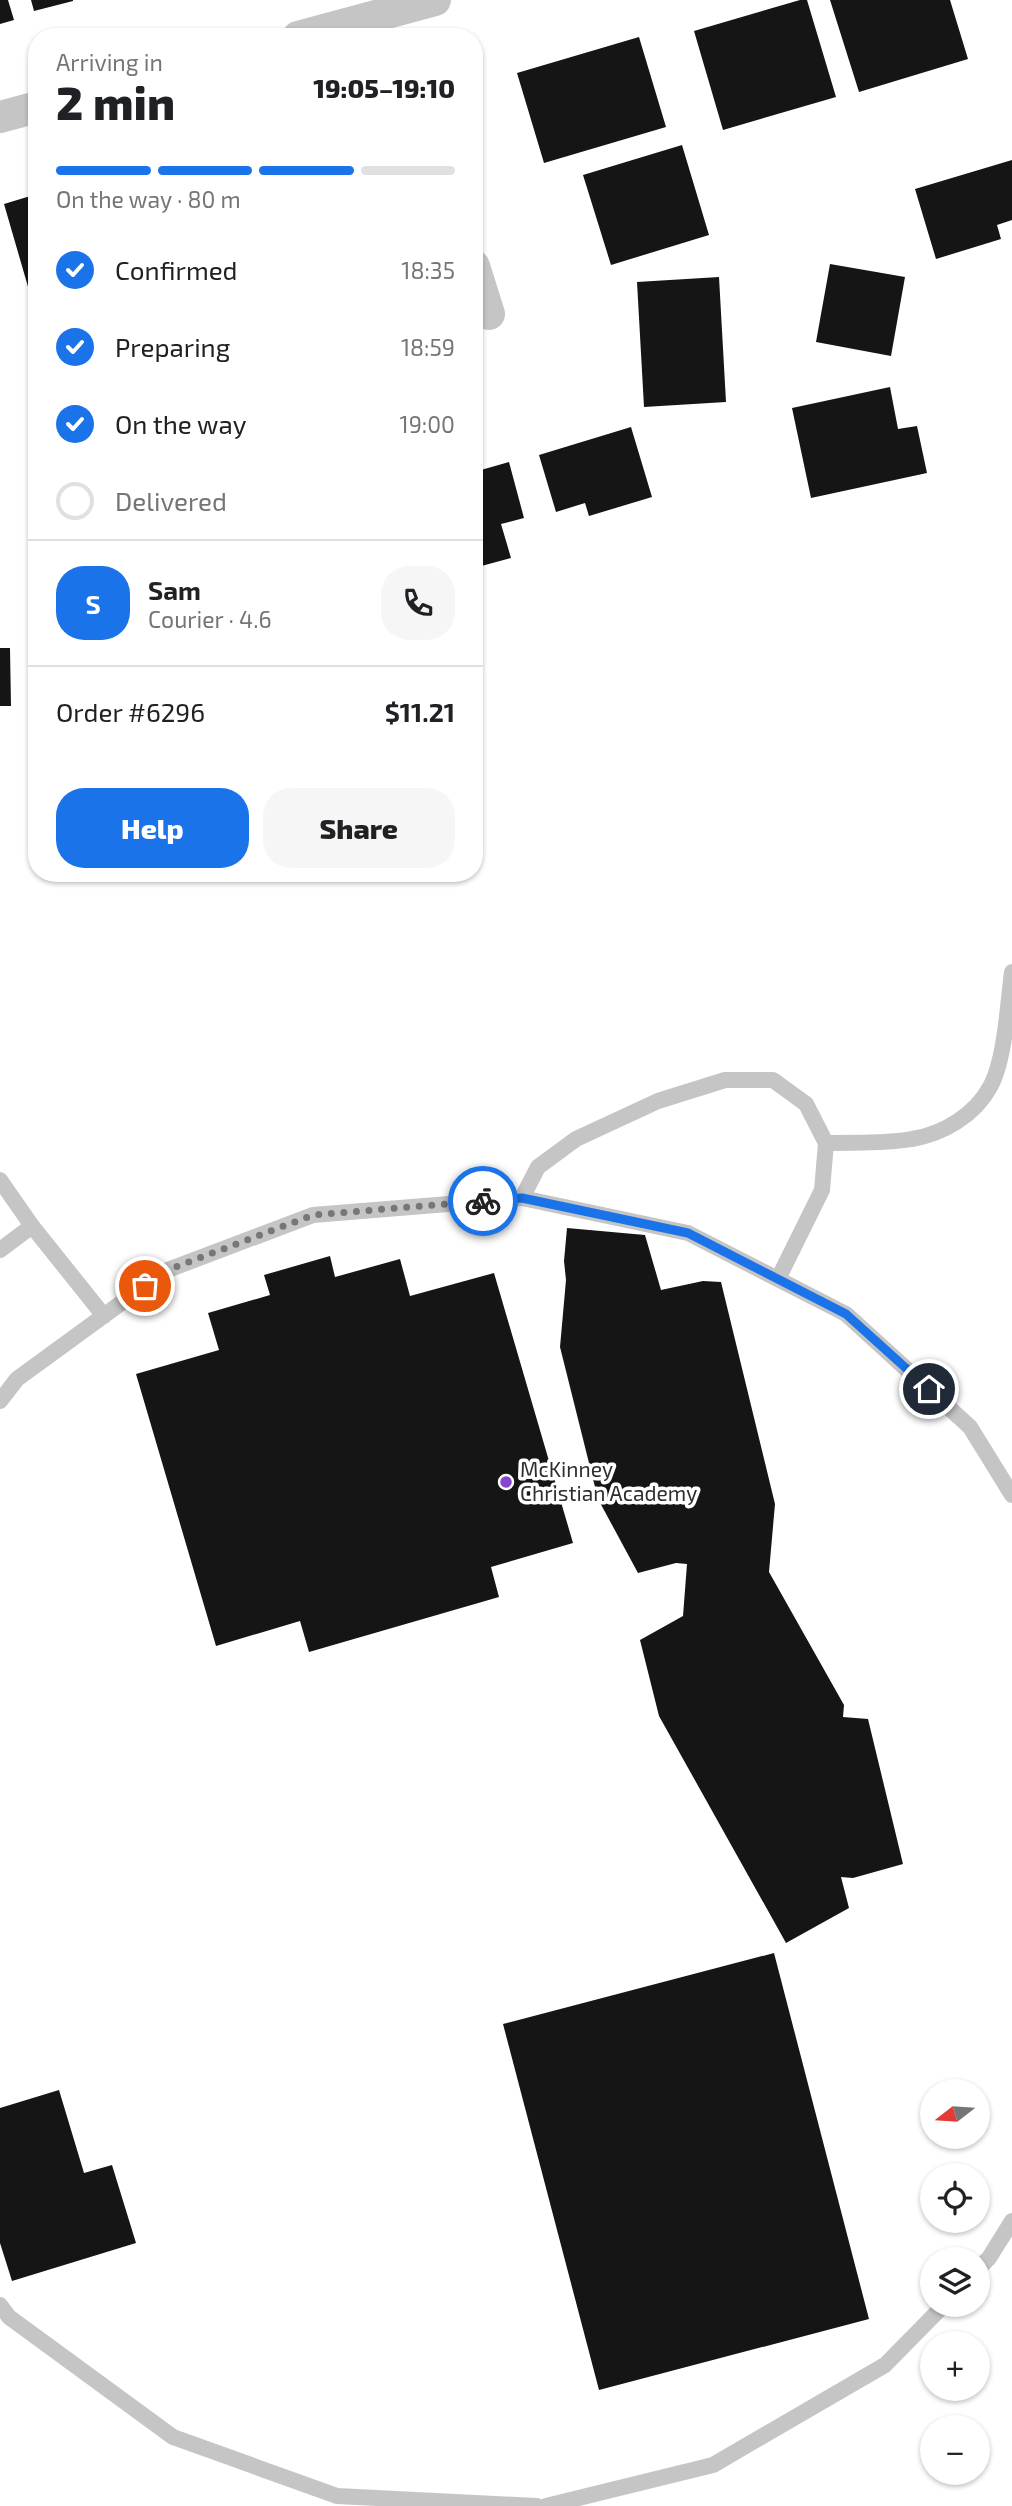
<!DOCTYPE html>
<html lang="en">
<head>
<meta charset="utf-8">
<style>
	body { margin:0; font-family:"Exo 2",sans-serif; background:#f6f6f6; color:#202124; height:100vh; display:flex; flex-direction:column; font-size:26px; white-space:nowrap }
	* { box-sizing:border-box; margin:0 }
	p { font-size:23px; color:#757577 }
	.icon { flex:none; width:38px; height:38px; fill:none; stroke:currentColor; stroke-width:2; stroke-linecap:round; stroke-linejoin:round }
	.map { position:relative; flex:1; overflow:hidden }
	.side { position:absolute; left:28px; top:28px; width:455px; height:854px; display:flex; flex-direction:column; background:#fff; border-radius:28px; box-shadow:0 2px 5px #0004 }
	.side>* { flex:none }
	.needle { width:46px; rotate:253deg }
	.fabs { position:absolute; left:920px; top:2079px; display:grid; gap:14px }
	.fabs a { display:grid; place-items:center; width:70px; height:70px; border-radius:50%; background:#fff; box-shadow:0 2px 5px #0004; font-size:35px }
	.pin { position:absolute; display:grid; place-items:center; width:60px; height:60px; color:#fff; margin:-30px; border:4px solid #fff; border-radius:50%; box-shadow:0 2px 7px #0007 }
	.courier { position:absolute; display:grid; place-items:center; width:70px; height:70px; margin:-35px; border:5px solid #1a73e8; border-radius:50%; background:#fff; color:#222; box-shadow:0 2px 9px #0007 }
	.summary em { font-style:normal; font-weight:800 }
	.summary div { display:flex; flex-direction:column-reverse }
	.summary { display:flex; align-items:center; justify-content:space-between; height:119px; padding:0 28px }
	h1 { font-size:46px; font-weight:800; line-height:52px }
	.bar { display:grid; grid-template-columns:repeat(4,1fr); gap:10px 7px; align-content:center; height:84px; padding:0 28px }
	.bar i { height:9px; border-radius:5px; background:#e0e0e0 }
	.bar .on { background:#1a73e8 }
	.bar p { grid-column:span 4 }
	.line { display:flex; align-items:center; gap:18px; padding:0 28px; border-top:2px solid #e0e0e0 }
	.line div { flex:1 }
	.round { display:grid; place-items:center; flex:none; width:74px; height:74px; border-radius:28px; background:#f6f6f6 }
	ol { padding:0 28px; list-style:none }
	li { display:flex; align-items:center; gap:21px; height:77px }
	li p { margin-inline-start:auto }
	li .icon { padding:7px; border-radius:50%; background:#1a73e8; color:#fff; stroke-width:4 }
	li:last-child { color:#757577 }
	li i { width:38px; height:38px; border:4px solid #e0e0e0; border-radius:50% }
	.primary-button { display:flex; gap:14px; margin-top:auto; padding:14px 28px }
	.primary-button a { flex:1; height:80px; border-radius:28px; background:#1a73e8; color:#fff; font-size:28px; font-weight:800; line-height:80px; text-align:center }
	.primary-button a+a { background:#f6f6f6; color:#202124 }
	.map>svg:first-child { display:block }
</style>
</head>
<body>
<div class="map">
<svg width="1012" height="2506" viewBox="0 0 1012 2506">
	<rect width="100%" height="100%" fill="#fff"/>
	<path fill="#151515" d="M 0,0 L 8,0 L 14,20 L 0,24 Z
		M 31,0 L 73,0 L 73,1 L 34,11 Z
		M 800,0 L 807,0 L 836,97 L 723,130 L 694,31 Z
		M 830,0 L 950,0 L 968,59 L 859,92 Z
		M 639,37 L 666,127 L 544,163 L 517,73 Z
		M 682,145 L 709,235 L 611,265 L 583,175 Z
		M 1012,160 L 1012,220 L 997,225 L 1001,239 L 936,259 L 915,189 Z
		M 37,194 L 37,303 L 33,304 L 4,204 Z
		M 830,264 L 905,277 L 891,356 L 816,342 Z
		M 719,277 L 726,402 L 644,407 L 637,282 Z
		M 890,387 L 898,429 L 917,426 L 927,473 L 811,498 L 792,408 Z
		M 631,427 L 652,497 L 589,516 L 585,503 L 556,512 L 539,455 Z
		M 509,462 L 524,518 L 501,524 L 511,558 L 474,568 L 474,472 Z
		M 0,648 L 10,648 L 11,706 L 0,706 Z
		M 567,1228 L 645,1235 L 661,1290 L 703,1281 L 721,1282 L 775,1504 L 769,1572 L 844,1705 L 843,1717 L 868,1719 L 903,1864 L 853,1878 L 841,1877 L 849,1908 L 786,1943 L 659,1716 L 640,1640 L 683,1616 L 687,1564 L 676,1563 L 638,1573 L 598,1499 L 560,1347 L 566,1280 L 564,1261 Z
		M 330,1256 L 335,1277 L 400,1259 L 410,1296 L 494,1273 L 573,1543 L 491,1567 L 499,1597 L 309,1652 L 300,1621 L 216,1646 L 136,1374 L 219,1350 L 208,1313 L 270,1295 L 264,1275 Z
		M 774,1953 L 869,2319 L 599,2390 L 503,2024 Z
		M 59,2090 L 84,2173 L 112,2165 L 136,2243 L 12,2281 L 0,2243 L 0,2108 Z"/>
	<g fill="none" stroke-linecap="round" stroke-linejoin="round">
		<path stroke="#c5c5c5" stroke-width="16" d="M 826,1143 C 854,1142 885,1144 912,1139 C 943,1134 975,1115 990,1087 C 1005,1061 1008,1002 1012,972
			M 0,1180 L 32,1226 L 104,1316
			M 522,1198 L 538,1167 L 576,1139 L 658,1101 L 725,1080 L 773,1080 L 806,1104 L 826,1143 L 822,1190 L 778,1279
			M 0,1250 L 32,1226
			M 0,1401 L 17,1379 L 165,1271 L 313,1215 L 522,1198 L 688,1233 L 846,1314 L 970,1427 L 1012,1495
			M 978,2269 L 989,2258 L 1012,2221
			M 0,2305 L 9,2317 L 173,2437 L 337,2496 L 537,2506
			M 546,2506 L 713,2465 L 885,2365 L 944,2305"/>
		<path stroke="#c5c5c5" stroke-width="32" d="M 298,37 L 435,0
			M 0,117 L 37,107
			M 474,266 L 489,314"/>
	</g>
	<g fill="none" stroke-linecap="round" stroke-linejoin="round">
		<path stroke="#777" stroke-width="7" stroke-dasharray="0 12.6" d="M 145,1286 L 165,1271 L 313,1215 L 483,1201"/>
		<path stroke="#1a73e8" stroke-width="9" d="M 483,1201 L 522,1198 L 688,1233 L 846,1314 L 929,1389"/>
	</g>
	<circle fill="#8846cf" stroke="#fff" stroke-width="2.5" cx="506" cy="1482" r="7"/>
	<g text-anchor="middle" stroke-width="7" stroke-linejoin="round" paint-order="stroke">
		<g font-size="21" fill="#2e2e2e" stroke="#fff" text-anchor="start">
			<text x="520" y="1477">McKinney<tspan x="520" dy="24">Christian Academy</tspan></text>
		</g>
	</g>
</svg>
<div class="fabs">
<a><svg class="needle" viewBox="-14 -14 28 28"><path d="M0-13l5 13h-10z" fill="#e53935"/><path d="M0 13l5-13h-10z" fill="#757577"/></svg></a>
<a><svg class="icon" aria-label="locate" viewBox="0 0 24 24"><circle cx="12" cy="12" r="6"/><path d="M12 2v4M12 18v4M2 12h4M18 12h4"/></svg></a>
<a><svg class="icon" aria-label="layers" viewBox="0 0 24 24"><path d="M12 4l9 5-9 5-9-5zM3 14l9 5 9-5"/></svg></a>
<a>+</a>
<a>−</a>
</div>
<div class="pin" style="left:145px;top:1286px;background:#ea580c"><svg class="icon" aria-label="bag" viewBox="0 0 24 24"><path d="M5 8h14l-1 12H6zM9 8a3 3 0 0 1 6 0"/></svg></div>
<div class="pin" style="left:929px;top:1389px;background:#1f2937"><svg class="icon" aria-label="home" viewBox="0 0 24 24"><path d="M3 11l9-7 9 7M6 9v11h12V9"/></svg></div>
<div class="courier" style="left:483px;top:1201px"><svg class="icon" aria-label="bike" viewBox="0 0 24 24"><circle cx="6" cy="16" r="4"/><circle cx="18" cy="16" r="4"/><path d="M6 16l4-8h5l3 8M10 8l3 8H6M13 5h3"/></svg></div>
<section class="side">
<div class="summary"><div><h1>2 min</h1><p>Arriving in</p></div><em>19:05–19:10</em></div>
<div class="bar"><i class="on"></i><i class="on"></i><i class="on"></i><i></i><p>On the way · 80 m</p></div>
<ol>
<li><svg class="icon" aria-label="check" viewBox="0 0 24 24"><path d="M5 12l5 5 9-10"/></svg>Confirmed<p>18:35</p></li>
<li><svg class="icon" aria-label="check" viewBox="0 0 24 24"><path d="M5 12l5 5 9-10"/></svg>Preparing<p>18:59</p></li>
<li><svg class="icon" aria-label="check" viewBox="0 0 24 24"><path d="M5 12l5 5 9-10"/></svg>On the way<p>19:00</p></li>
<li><i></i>Delivered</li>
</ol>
<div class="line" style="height:126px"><b class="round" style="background:#1a73e8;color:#fff">S</b><div><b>Sam</b><p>Courier · 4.6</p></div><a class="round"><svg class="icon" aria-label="phone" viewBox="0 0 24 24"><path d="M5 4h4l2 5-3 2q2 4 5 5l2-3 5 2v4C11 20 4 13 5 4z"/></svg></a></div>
<div class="line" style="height:91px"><div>Order #6296</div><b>$11.21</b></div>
<div class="primary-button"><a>Help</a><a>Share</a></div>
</section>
</div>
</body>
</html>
